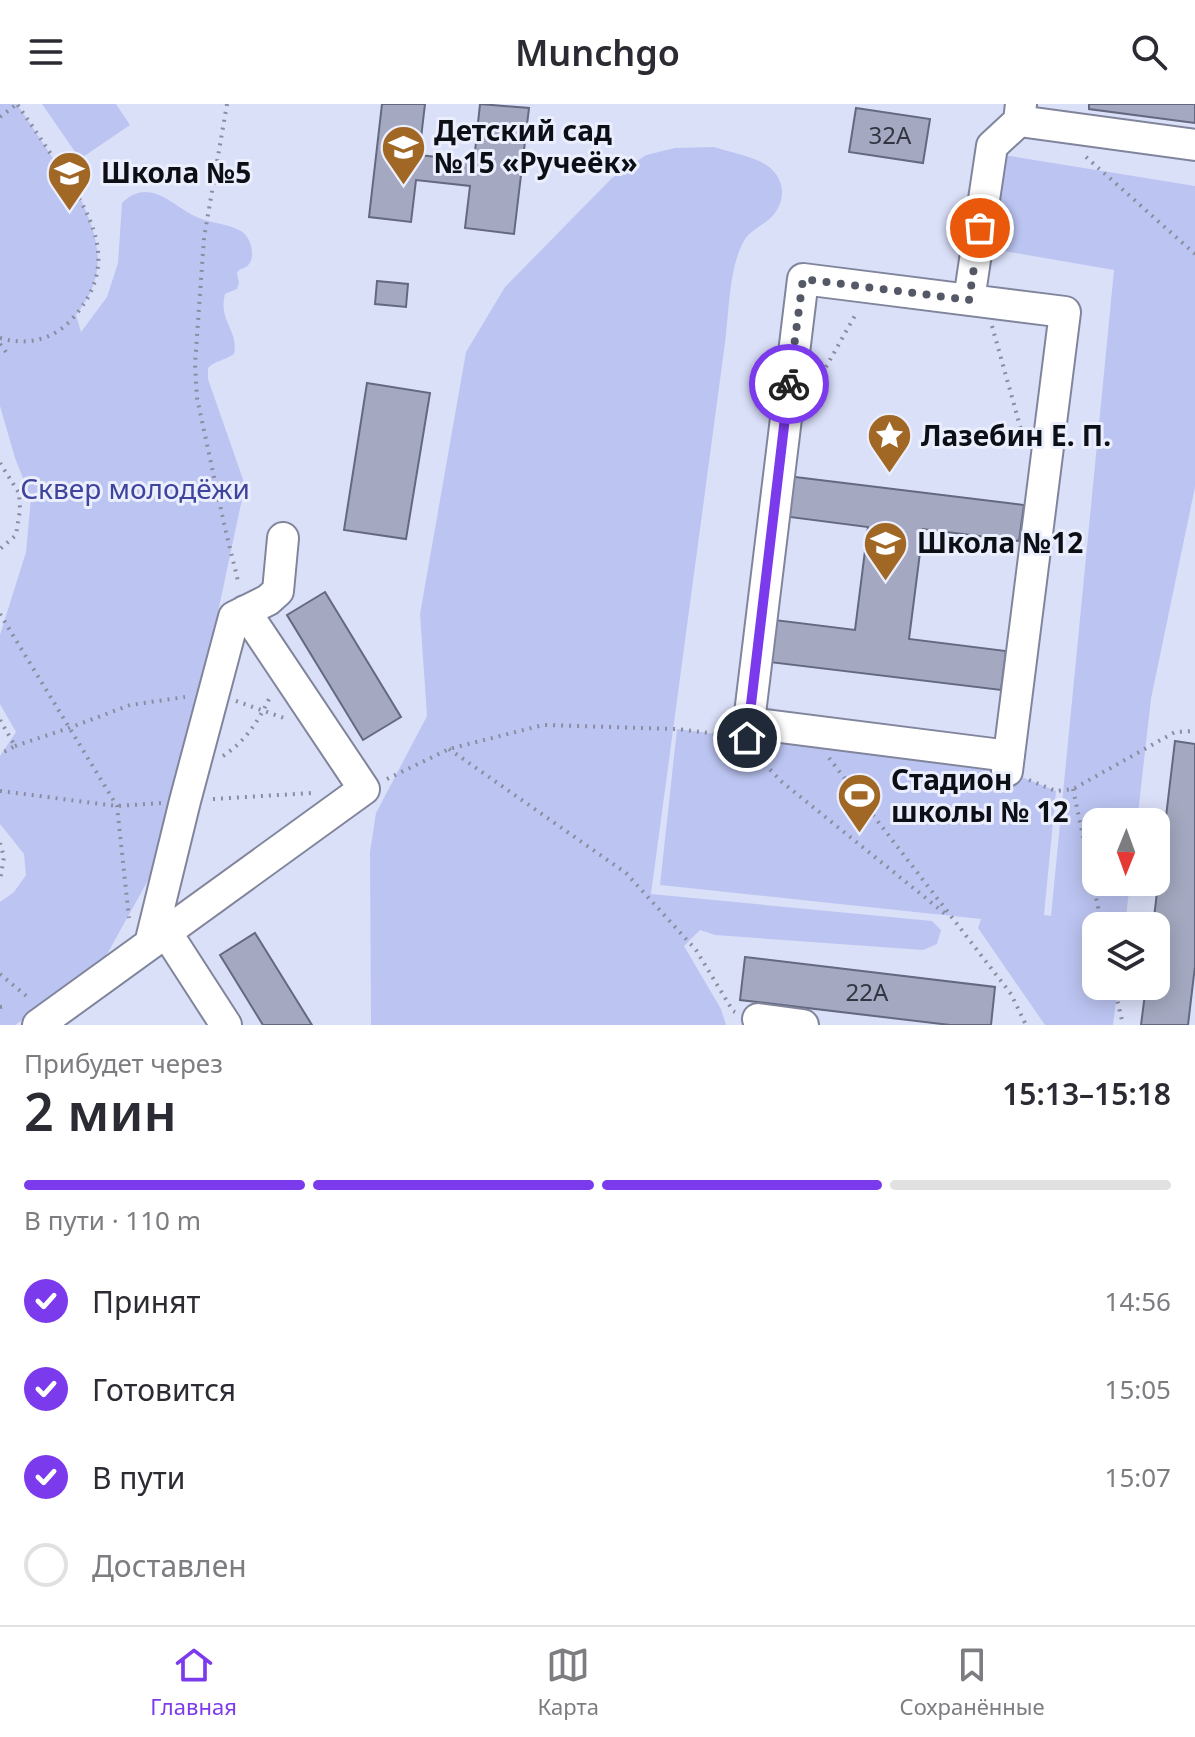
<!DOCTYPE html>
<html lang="ru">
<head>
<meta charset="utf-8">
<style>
	body { margin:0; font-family:"Noto Sans",sans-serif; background:#f7f7f7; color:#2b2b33; height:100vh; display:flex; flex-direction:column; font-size:30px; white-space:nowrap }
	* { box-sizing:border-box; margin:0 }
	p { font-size:26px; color:#7c7c81 }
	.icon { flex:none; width:44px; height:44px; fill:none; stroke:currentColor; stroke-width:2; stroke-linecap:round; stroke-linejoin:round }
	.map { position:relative; height:921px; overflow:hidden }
	.sheet { display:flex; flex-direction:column; background:#fff; flex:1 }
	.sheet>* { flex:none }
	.needle { width:52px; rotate:181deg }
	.fabs { position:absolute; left:1082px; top:704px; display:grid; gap:16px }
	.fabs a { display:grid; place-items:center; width:88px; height:88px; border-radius:16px; background:#fff; box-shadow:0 4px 20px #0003; font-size:40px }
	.pin { position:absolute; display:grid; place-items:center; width:68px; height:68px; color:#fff; margin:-34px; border:4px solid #fff; border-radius:50%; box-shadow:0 2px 8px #0007 }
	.courier { position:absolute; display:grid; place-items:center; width:80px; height:80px; margin:-40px; border:6px solid #7c3aed; border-radius:50%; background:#fff; color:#222; box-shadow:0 2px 10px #0007 }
	.summary em { font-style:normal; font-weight:600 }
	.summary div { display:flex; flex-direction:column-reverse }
	.summary { display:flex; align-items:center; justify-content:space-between; height:136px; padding:0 24px }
	h1 { font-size:52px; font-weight:600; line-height:60px }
	.bar { display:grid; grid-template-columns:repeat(4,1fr); gap:12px 8px; align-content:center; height:96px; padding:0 24px }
	.bar i { height:10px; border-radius:6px; background:#e1e1e2 }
	.bar .current { background:#7c3aed }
	.bar p { grid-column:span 4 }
	ol { padding:0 24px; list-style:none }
	li { display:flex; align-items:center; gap:24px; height:88px }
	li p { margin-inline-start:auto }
	li .icon { padding:8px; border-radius:50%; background:#7c3aed; color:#fff; stroke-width:4 }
	li:last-child { color:#7c7c81 }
	li i { width:44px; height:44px; border:4px solid #e1e1e2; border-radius:50% }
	header { display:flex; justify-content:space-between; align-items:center; height:104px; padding:0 24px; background:#fff; font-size:36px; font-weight:600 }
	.tab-bar { display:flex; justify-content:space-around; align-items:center; height:112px; border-top:2px solid #e1e1e2; background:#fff; font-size:22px; color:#7c7c81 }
	.tab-bar a { display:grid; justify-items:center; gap:4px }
	.tab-bar .current { color:#7c3aed }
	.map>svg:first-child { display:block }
</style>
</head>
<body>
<header><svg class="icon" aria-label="menu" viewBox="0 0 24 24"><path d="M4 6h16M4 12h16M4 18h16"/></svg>Munchgo<svg class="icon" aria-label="search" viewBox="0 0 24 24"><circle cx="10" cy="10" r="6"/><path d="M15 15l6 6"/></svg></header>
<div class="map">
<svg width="1195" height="921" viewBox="0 0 1195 921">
	<rect width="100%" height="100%" fill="#dbe0f9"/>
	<path fill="#bcc5f2" d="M 0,0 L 17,0 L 82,98 C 101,141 107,171 76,211 L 81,228 L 107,193 L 118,159 L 122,99 C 150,71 174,104 199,114 C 212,119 229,120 241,127 C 254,135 258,163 240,165 L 237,169 L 239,179 L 237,185 L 225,190 C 218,218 239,225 234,250 C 226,256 214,257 208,264 L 208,275 L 245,381 L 211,541 L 151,771 L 101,861 L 15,921 L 0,921 L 0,798 L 14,788 L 26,771 L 24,750 L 0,720 L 0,652 L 16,628 L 0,600 L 0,531 L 26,448 L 31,394 L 15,354 L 0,302 Z
		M 42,0 L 116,0 L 130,21 L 80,55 Z
		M 714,43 C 729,48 747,51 761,58 C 781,67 789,90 775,109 C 768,120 751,124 744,137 C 729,162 729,210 725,239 L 651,790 L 932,817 L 941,826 L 937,840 L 923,846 L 715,831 L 700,826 L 684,842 L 721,905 L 726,921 L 371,921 L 370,748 L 376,709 L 427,612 L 420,510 L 466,248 L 505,183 L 612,74 L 646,51 L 675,44 Z
		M 1004,51 L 1195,82 L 1195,383 L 1151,595 L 1137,718 L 1096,718 L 1096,778 L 1130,778 L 1125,822 L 1096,822 L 1096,882 L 1118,882 L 1113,921 L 1045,921 L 978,824 L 981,815 L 660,781 L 677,625 L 1007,667 L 1056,687 L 1044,811 L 1051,812 L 1114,166 L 998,146 Z"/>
	<path fill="#a4a9c1" stroke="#64697f" stroke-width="2" d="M 382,0 L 425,0 L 419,51 L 474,57 L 480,0 L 529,4 L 514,130 L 465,124 L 470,82 L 416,76 L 411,118 L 369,113 Z
		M 1089,0 L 1195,0 L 1195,19 L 1089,5 Z
		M 856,4 L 930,15 L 923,59 L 849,48 Z
		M 377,177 L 408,180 L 406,203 L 375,200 Z
		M 367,279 L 430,289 L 406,435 L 344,426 Z
		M 787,372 L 1024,401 L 1019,437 L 923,425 L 909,535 L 1006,547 L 1001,586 L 769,558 L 775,516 L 855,526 L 868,423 L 782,412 Z
		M 325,488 L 401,613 L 363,636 L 287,511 Z
		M 1175,637 L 1195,640 L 1195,862 L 1188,921 L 1141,921 L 1146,882 L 1156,882 L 1156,822 L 1153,822 Z
		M 255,829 L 312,921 L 263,921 L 220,851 Z
		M 745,853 L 995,883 L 991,921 L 950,921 L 740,896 Z"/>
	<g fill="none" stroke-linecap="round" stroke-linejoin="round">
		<defs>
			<path id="minor" d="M 1021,0 L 1019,17 L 1195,41
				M 969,196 L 992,42 L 1019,17
				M 749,619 L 1009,652
				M 747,634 L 803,175 L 1065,208 L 1007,667
				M 166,828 L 226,921
				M 150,840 L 185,697 L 234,513 L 268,496 L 278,487 L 283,434
				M 758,915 L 803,921
				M 38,921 L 364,685 L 245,507"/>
		</defs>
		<use href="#minor" stroke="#80859c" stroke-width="34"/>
		<path stroke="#8a8da0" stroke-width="4" stroke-dasharray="2 6" stroke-linecap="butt" d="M 227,0 L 204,134 L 195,260 L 197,294 L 225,424 L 239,481
			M 0,13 L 17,0
			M 1086,53 L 1195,150
			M 992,222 L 1022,329
			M 0,234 C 27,242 53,236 72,215 C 121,161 93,113 58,61 C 45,41 31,20 17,0
			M 0,240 L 6,248
			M 818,277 L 857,208
			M 0,359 L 19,389 L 20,406 L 16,431 L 0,445
			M 0,510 L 117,702 L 129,814
			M 236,597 L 284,614
			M 0,616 L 15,642 L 0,650
			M 15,642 L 69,624 L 130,601 L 185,593
			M 449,645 L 626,769 L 696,846 L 733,907 L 735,908
			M 223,652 C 246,637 259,616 271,591
			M 759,654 L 782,678 L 948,812
			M 829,654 L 1011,890 L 1026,921
			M 387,675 L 449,645 L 543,621 L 677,625 L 724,631
			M 1029,676 L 1056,687 L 1073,685 L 1175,628 L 1195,627
			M 1073,685 L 1102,822
			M 0,687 L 117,702 L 161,699
			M 213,695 L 312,689
			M 0,739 L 4,753 L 0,776
			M 0,870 L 30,895
			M 1114,882 L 1123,921
			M 0,903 L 6,902"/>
		<use href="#minor" stroke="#fff" stroke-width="30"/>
	</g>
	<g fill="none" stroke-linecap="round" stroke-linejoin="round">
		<path stroke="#555866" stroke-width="8" stroke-dasharray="0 14.4" d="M 789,280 L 803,175 L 969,196 L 980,124"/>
		<path stroke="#7c3aed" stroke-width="10" d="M 747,634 L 789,280"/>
	</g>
	<defs>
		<symbol id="school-pin" viewBox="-11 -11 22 30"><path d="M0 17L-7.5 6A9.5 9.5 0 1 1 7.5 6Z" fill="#a06725" stroke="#ebeefd"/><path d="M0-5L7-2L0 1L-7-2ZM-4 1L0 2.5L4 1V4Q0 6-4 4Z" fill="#fff"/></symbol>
		<symbol id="sight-pin" viewBox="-11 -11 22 30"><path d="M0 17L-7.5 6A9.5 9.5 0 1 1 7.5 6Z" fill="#a06725" stroke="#ebeefd"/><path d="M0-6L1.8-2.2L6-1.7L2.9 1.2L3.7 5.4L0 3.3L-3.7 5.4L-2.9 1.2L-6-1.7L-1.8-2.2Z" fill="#fff"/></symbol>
		<symbol id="stadium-pin" viewBox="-11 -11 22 30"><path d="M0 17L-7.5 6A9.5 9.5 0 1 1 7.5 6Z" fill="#a06725" stroke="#ebeefd"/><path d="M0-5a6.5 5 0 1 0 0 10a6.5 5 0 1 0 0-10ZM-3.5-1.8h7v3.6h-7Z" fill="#fff"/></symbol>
	</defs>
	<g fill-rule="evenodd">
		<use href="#school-pin" x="378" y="18" width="51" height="69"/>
		<use href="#school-pin" x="44" y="44" width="51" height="69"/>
		<use href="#sight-pin" x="864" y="306" width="51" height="69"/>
		<use href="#school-pin" x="860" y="414" width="51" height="69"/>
		<use href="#stadium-pin" x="834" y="666" width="51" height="69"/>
	</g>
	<g text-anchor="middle" stroke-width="6" stroke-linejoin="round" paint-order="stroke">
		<g font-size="24" fill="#333642">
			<text x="890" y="40">32А</text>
			<text x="867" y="897">22А</text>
		</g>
		<g font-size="28" font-weight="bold" fill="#0d0f17" stroke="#ebeefd" text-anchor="start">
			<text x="434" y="37">Детский сад<tspan x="434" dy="32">№15 «Ручеёк»</tspan></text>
			<text x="101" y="79">Школа №5</text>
			<text x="921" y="342">Лазебин Е. П.</text>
			<text x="917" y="449">Школа №12</text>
			<text x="891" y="686">Стадион<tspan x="891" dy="32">школы № 12</tspan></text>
		</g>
		<g font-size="28" fill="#3e449e" stroke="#ebeefd">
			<text x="135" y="395">Сквер молодёжи</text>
		</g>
	</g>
</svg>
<div class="fabs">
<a><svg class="needle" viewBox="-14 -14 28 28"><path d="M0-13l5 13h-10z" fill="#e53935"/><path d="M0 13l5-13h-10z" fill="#7c7c81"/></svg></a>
<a><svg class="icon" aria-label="layers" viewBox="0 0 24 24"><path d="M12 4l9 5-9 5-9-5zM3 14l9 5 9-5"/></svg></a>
</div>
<div class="pin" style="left:980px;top:124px;background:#ea580c"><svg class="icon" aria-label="bag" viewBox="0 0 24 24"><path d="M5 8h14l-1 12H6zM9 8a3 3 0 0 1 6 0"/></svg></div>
<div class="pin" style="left:747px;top:634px;background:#1f2937"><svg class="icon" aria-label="home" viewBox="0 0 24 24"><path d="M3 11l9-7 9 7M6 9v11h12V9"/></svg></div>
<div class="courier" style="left:789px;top:280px"><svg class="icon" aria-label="bike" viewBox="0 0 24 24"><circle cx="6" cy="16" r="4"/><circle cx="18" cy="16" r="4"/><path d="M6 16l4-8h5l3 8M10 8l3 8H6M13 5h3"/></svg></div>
</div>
<section class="sheet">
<div class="summary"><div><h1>2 мин</h1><p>Прибудет через</p></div><em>15:13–15:18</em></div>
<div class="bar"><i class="current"></i><i class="current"></i><i class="current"></i><i></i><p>В пути · 110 m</p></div>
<ol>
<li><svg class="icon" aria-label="check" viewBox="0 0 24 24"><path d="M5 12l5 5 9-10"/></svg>Принят<p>14:56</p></li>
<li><svg class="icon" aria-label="check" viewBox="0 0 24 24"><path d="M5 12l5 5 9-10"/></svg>Готовится<p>15:05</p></li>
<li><svg class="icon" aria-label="check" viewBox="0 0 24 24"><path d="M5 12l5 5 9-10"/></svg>В пути<p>15:07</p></li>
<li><i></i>Доставлен</li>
</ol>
</section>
<nav class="tab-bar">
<a class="current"><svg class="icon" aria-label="home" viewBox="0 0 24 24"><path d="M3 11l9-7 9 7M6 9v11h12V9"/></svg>Главная</a>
<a><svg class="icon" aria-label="map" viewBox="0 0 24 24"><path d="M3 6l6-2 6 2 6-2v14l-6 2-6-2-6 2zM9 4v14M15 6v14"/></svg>Карта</a>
<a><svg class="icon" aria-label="saved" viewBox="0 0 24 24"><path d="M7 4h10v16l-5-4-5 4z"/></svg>Сохранённые</a>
</nav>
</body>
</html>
